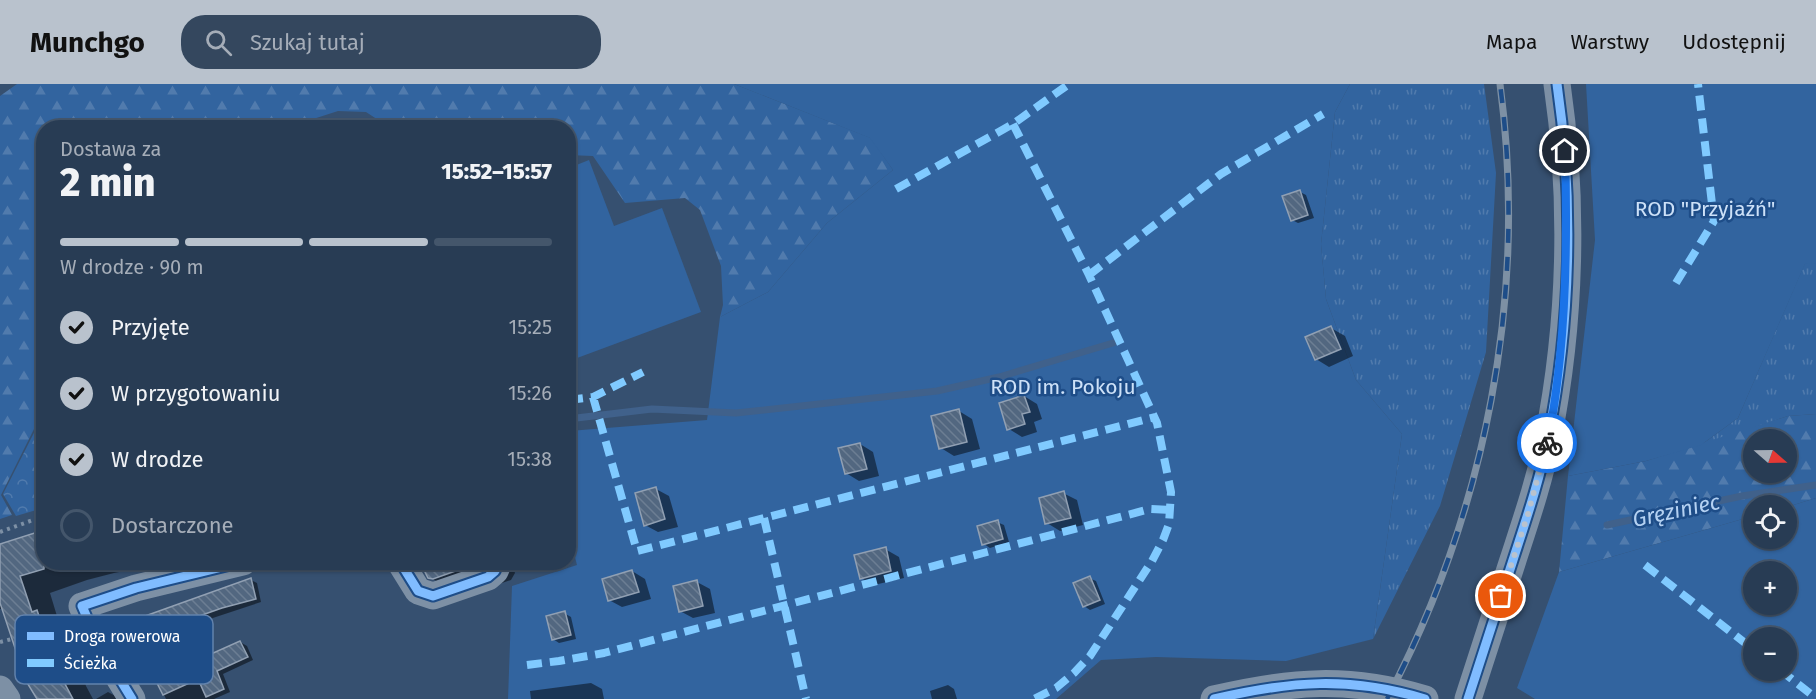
<!DOCTYPE html>
<html lang="pl">
<head>
<meta charset="utf-8">
<style>
	body { margin:0; font-family:"Fira Sans",sans-serif; background:#34475e; color:#f1f3f6; height:100vh; display:flex; flex-direction:column; font-size:22px; white-space:nowrap }
	* { box-sizing:border-box; margin:0 }
	p { font-size:20px; color:#a5adb8 }
	.icon { flex:none; width:33px; height:33px; fill:none; stroke:currentColor; stroke-width:2; stroke-linecap:round; stroke-linejoin:round }
	.map { position:relative; flex:1; overflow:hidden }
	.drawer { position:absolute; left:36px; top:36px; width:540px; height:450px; display:flex; flex-direction:column; background:#283c54; border-radius:24px; box-shadow:0 2px 4px #0004,0 0 0 2px #44566b }
	.drawer>* { flex:none }
	.needle { width:39px; rotate:110deg }
	.controls { position:absolute; left:1743px; top:345px; display:grid; gap:12px }
	.controls a { display:grid; place-items:center; width:54px; height:54px; border-radius:50%; background:#283c54; box-shadow:0 2px 4px #0004,0 0 0 2px #44566b; font-size:30px }
	.pin { position:absolute; display:grid; place-items:center; width:51px; height:51px; color:#fff; margin:-26px; border:3px solid #fff; border-radius:50%; box-shadow:0 2px 6px #0007 }
	.courier { position:absolute; display:grid; place-items:center; width:60px; height:60px; margin:-30px; border:4px solid #1a73e8; border-radius:50%; background:#fff; color:#222; box-shadow:0 2px 8px #0007 }
	.overview em { font-style:normal; font-weight:800 }
	.overview div { display:flex; flex-direction:column-reverse }
	.overview { display:flex; align-items:center; justify-content:space-between; height:102px; padding:0 24px }
	h1 { font-size:39px; font-weight:800; line-height:45px }
	.bar { display:grid; grid-template-columns:repeat(4,1fr); gap:9px 6px; align-content:center; height:72px; padding:0 24px }
	.bar i { height:8px; border-radius:4px; background:#44566b }
	.bar .selected { background:#b9c2cd }
	.bar p { grid-column:span 4 }
	ol { padding:0 24px; list-style:none }
	li { display:flex; align-items:center; gap:18px; height:66px }
	li p { margin-inline-start:auto }
	li .icon { padding:6px; border-radius:50%; background:#b9c2cd; color:#111; stroke-width:4 }
	li:last-child { color:#a5adb8 }
	li i { width:33px; height:33px; border:3px solid #44566b; border-radius:50% }
	header { display:flex; align-items:center; gap:36px; box-sizing:border-box; height:84px; padding:0 30px; background:#b9c2cd; color:#111 }
	header strong { font-size:28px }
	nav { display:flex; gap:33px; margin-inline-start:auto; font-size:21px }
	.search { width:420px; height:54px; background:#34475e; display:flex; align-items:center; gap:15px; box-sizing:border-box; padding:0 21px; border-radius:24px; color:#a5adb8; font-size:22px }
	.map>svg:first-child { display:block }
</style>
</head>
<body>
<header>
<strong>Munchgo</strong>
<div class="search"><svg class="icon" aria-label="search" viewBox="0 0 24 24"><circle cx="10" cy="10" r="6"/><path d="M15 15l6 6"/></svg>Szukaj tutaj</div>
<nav><a>Mapa</a><a>Warstwy</a><a>Udostępnij</a></nav>
</header>
<div class="map">
<svg width="1816" height="615" viewBox="0 0 1816 615">
	<defs>
		<pattern id="grass-tufts" width="24" height="20" patternUnits="userSpaceOnUse" patternTransform="scale(1.5)"><rect width="24" height="20" fill="#32649f"/><path d="M3 7l-1-3M5 7V3M7 7l1-3M15 17l-1-3M17 17v-4M19 17l1-3" fill="none" stroke="#517bad"/></pattern>
		<pattern id="forest-firs" width="22" height="20" patternUnits="userSpaceOnUse" patternTransform="scale(1.5)"><rect width="22" height="20" fill="#32649f"/><path d="M5 1l3.5 6h-7zM16 11l3.5 6h-7z" fill="#517bad"/></pattern>
		<pattern id="park-crowns" width="20" height="18" patternUnits="userSpaceOnUse" patternTransform="scale(1.5)"><rect width="20" height="18" fill="#32649f"/><path d="M2 6a3 3 0 1 1 6 0M12 15a3 3 0 1 1 6 0" fill="none" stroke="#517bad"/></pattern>
		<pattern id="building-back-hatch" width="6" height="6" patternUnits="userSpaceOnUse" patternTransform="scale(1.5)"><rect width="6" height="6" fill="#526780"/><path d="M-1 5l2 2M0 0l6 6M5-1l2 2" fill="none" stroke="#6c7e93"/></pattern>
	</defs>
	<rect width="100%" height="100%" fill="#365070"/>
	<path fill="url(#grass-tufts)" d="M 1350,0 L 1484,0 L 1496,89 L 1486,268 L 1440,422 L 1373,555 L 1402,350 L 1356,296 L 1326,215 L 1321,160 L 1335,28 Z
		M 1805,179 L 1816,179 L 1816,330 L 1788,332 L 1701,361 L 1738,334 Z"/>
	<path fill="url(#forest-firs)" fill-rule="evenodd" d="M 17,0 L 734,0 L 871,54 L 893,86 L 827,139 L 768,208 L 720,233 L 723,221 L 721,182 L 700,126 L 685,114 L 625,119 L 593,72 L 569,71 L 568,44 L 389,43 L 366,28 L 338,27 L 310,36 L 281,38 L 259,44 L 44,44 L 43,327 L 1,411 L 12,431 L 0,435 L 0,12 Z
		M 1816,330 L 1816,414 L 1787,423 L 1754,422 L 1753,432 L 1559,488 L 1568,392 L 1646,377 L 1788,332 ZM 1754,356 L 1786,356 L 1786,388 L 1754,388 Z"/>
	<path fill="url(#park-crowns)" d="M 43,331 L 43,424 L 16,432 L 3,410 Z"/>
	<path fill="#32649f" fill-rule="evenodd" d="M 734,0 L 1350,0 L 1335,28 L 1321,160 L 1326,215 L 1356,296 L 1402,350 L 1373,555 L 1286,577 L 1156,573 L 1101,576 L 1056,615 L 508,615 L 512,502 L 577,481 L 569,450 L 569,347 L 707,336 L 720,233 L 768,208 L 827,139 L 893,86 L 870,54 Z
		M 1586,0 L 1816,0 L 1816,179 L 1805,180 L 1738,334 L 1701,361 L 1646,377 L 1568,392 L 1595,156 Z
		M 589,76 L 614,142 L 662,124 L 701,228 L 569,277 L 569,84 Z
		M 1816,414 L 1816,615 L 1535,615 L 1517,604 L 1559,488 L 1753,432 L 1754,454 L 1786,454 L 1787,423 ZM 1754,488 L 1786,488 L 1786,520 L 1754,520 ZM 1754,554 L 1786,554 L 1786,586 L 1754,586 Z"/>
	<path fill="#0007" d="M 1300,108 L 1306,111 L 1314,134 L 1298,139 L 1292,136 Z
		M 1331,244 L 1345,252 L 1353,272 L 1329,283 L 1316,275 Z
		M 1024,312 L 1037,320 L 1042,335 L 1034,338 L 1037,348 L 1022,353 L 1009,345 Z
		M 959,327 L 972,335 L 980,365 L 954,372 L 941,364 Z
		M 860,360 L 873,368 L 879,392 L 859,397 L 846,389 Z
		M 656,405 L 669,412 L 678,443 L 658,448 L 645,441 Z
		M 1063,409 L 1077,416 L 1083,441 L 1060,447 L 1047,439 Z
		M 997,438 L 1004,441 L 1009,458 L 990,464 L 984,460 Z
		M 0,462 L 44,478 L 170,478 L 156,481 L 152,488 L 145,483 L 114,489 L 87,496 L 50,509 L 60,542 L 67,546 L 86,602 L 93,615 L 39,615 L 3,524 L 0,525 Z
		M 885,465 L 899,473 L 904,494 L 874,501 L 861,494 Z
		M 421,478 L 511,478 L 515,489 L 511,496 L 464,512 L 429,493 Z
		M 632,487 L 645,495 L 651,515 L 622,523 L 609,516 Z
		M 1089,494 L 1096,497 L 1105,520 L 1090,526 L 1084,522 Z
		M 251,496 L 257,499 L 261,518 L 125,563 L 118,560 Z
		M 697,498 L 710,505 L 715,529 L 693,534 L 680,527 Z
		M 564,529 L 571,533 L 576,555 L 559,559 L 553,555 Z
		M 240,558 L 247,562 L 253,576 L 223,590 L 230,608 L 214,615 L 166,615 L 157,596 Z
		M 591,599 L 602,605 L 604,615 L 531,615 L 530,607 Z
		M 948,601 L 954,605 L 957,615 L 932,615 L 930,607 Z
		M 108,608 L 121,615 L 96,615 Z"/>
	<g fill="none" stroke-linecap="round" stroke-linejoin="round">
		<path stroke="#40618b" stroke-width="7" d="M 568,335 L 652,325 L 736,329 L 937,307 L 999,293 L 1113,259
			M 1607,441 L 1742,412 L 1816,401"/>
	</g>
	<path fill="url(#building-back-hatch)" stroke="#91a0b3" stroke-width="1.5" d="M 1300,106 L 1308,131 L 1291,137 L 1282,112 Z
		M 1331,242 L 1341,265 L 1315,276 L 1305,253 Z
		M 1024,311 L 1030,328 L 1022,330 L 1025,340 L 1007,346 L 999,319 Z
		M 959,325 L 967,358 L 939,365 L 931,332 Z
		M 860,359 L 867,385 L 845,390 L 838,364 Z
		M 656,403 L 665,435 L 644,442 L 635,409 Z
		M 1064,407 L 1071,434 L 1045,440 L 1039,414 Z
		M 998,436 L 1003,455 L 982,461 L 977,442 Z
		M 44,446 L 44,485 L 20,492 L 32,528 L 37,526 L 56,583 L 73,615 L 37,615 L 26,597 L 0,519 L 0,460 Z
		M 886,463 L 891,487 L 860,495 L 854,471 Z
		M 420,478 L 481,478 L 433,495 L 428,494 Z
		M 632,486 L 639,508 L 608,517 L 602,495 Z
		M 1090,492 L 1100,516 L 1083,523 L 1073,499 Z
		M 251,494 L 256,515 L 222,524 L 117,561 L 109,545 Z
		M 697,496 L 703,522 L 679,528 L 673,502 Z
		M 565,527 L 571,551 L 552,556 L 546,532 Z
		M 240,557 L 248,573 L 217,587 L 224,605 L 206,613 L 198,595 L 163,611 L 155,595 Z"/>
	<g fill="none" stroke-linecap="round" stroke-linejoin="round">
		<path stroke="#7d90a5" stroke-width="4" stroke-dasharray="3 4.5" stroke-linecap="butt" d="M 0,448 L 44,432
			M 37,546 L 60,534
			M 0,558 L 12,555"/>
		<path stroke="#7d90a5" stroke-width="27" d="M 400,478 L 418,507 L 433,512 L 488,493 L 495,487 L 499,478
			M 0,605 L 7,615
			M 132,615 L 99,561 L 82,522 L 136,504 L 243,478
			M 1214,615 C 1291,597 1349,592 1425,615
			M 1468,615 C 1483,569 1498,523 1513,476 C 1526,436 1540,395 1548,354 C 1571,239 1574,116 1557,0"/>
		<defs>
			<path id="rail" d="M 1387,615 C 1486,427 1528,211 1500,0"/>
		</defs>
		<use href="#rail" stroke="#7d90a4" stroke-width="7"/>
		<use href="#rail" stroke="#1e4d88" stroke-width="4.5" stroke-dasharray="14" stroke-linecap="butt"/>
		<path stroke="#80caff" stroke-width="8" stroke-dasharray="15 8" stroke-linecap="butt" d="M 1013,40 L 1089,191 L 1157,339 L 1171,408 L 1169,440 L 1163,456 L 1152,477 L 1090,572 L 1074,589 L 1056,604 L 1034,615
			M 896,105 L 1013,40 L 1069,0
			M 1089,191 L 1221,90 L 1323,30
			M 1676,199 L 1714,137 L 1698,0
			M 593,313 L 637,467 L 1155,333
			M 568,316 L 593,313 L 643,288
			M 764,434 L 806,615
			M 1645,481 L 1754,566
			M 527,581 L 559,577 L 604,569 L 1150,425 L 1171,426
			M 1780,586 L 1816,614"/>
		<defs>
			<path id="cycleway" d="M 400,478 L 418,507 L 433,512 L 488,493 L 495,487 L 499,478
				M 132,615 L 99,561 L 82,522 L 136,504 L 243,478
				M 1214,615 C 1291,597 1349,592 1425,615
				M 1468,615 C 1483,569 1498,523 1513,476 C 1526,436 1540,395 1548,354 C 1571,239 1574,116 1557,0"/>
		</defs>
		<use href="#cycleway" stroke="#1e4d88" stroke-width="13"/>
		<use href="#cycleway" stroke="#80bcff" stroke-width="9"/>
	</g>
	<g fill="none" stroke-linecap="round" stroke-linejoin="round">
		<path stroke="#b9c2cd" stroke-width="6" stroke-dasharray="0 10.8" d="M 1501,512 L 1528,430 L 1547,359"/>
		<path stroke="#1a73e8" stroke-width="8" d="M 1547,359 C 1554,331 1557,302 1560,273 C 1567,204 1567,136 1565,67"/>
	</g>
	<g text-anchor="middle" stroke-width="5" stroke-linejoin="round" paint-order="stroke">
		<g font-size="21" fill="#cde1f8" stroke="#1e4d88">
			<text x="1705" y="132">ROD "Przyjaźń"</text>
			<text x="1063" y="310">ROD im. Pokoju</text>
		</g>
		<g font-size="22" font-style="italic" fill="#b4d1f2" stroke="#1e4d88">
			<text transform="translate(1676 426) rotate(-12)" y="8">Gręziniec</text>
		</g>
	</g>
	<rect x="15" y="531" width="198" height="69" rx="9" fill="#1e4d88" stroke="#6282ac" stroke-width="1.5"/>
	<rect x="27" y="548" width="27" height="8" fill="#80bcff"/>
	<rect x="27" y="575" width="27" height="8" fill="#80caff"/>
	<g font-size="16" fill="#fff">
		<text x="64" y="558">Droga rowerowa</text>
		<text x="64" y="585">Ścieżka</text>
	</g>
</svg>
<div class="controls">
<a><svg class="needle" viewBox="-14 -14 28 28"><path d="M0-13l5 13h-10z" fill="#e53935"/><path d="M0 13l5-13h-10z" fill="#a5adb8"/></svg></a>
<a><svg class="icon" aria-label="locate" viewBox="0 0 24 24"><circle cx="12" cy="12" r="6"/><path d="M12 2v4M12 18v4M2 12h4M18 12h4"/></svg></a>
<a>+</a>
<a>−</a>
</div>
<div class="pin" style="left:1501px;top:512px;background:#ea580c"><svg class="icon" aria-label="bag" viewBox="0 0 24 24"><path d="M5 8h14l-1 12H6zM9 8a3 3 0 0 1 6 0"/></svg></div>
<div class="pin" style="left:1565px;top:67px;background:#1f2937"><svg class="icon" aria-label="home" viewBox="0 0 24 24"><path d="M3 11l9-7 9 7M6 9v11h12V9"/></svg></div>
<div class="courier" style="left:1547px;top:359px"><svg class="icon" aria-label="bike" viewBox="0 0 24 24"><circle cx="6" cy="16" r="4"/><circle cx="18" cy="16" r="4"/><path d="M6 16l4-8h5l3 8M10 8l3 8H6M13 5h3"/></svg></div>
<section class="drawer">
<div class="overview"><div><h1>2 min</h1><p>Dostawa za</p></div><em>15:52–15:57</em></div>
<div class="bar"><i class="selected"></i><i class="selected"></i><i class="selected"></i><i></i><p>W drodze · 90 m</p></div>
<ol>
<li><svg class="icon" aria-label="check" viewBox="0 0 24 24"><path d="M5 12l5 5 9-10"/></svg>Przyjęte<p>15:25</p></li>
<li><svg class="icon" aria-label="check" viewBox="0 0 24 24"><path d="M5 12l5 5 9-10"/></svg>W przygotowaniu<p>15:26</p></li>
<li><svg class="icon" aria-label="check" viewBox="0 0 24 24"><path d="M5 12l5 5 9-10"/></svg>W drodze<p>15:38</p></li>
<li><i></i>Dostarczone</li>
</ol>
</section>
</div>
</body>
</html>
